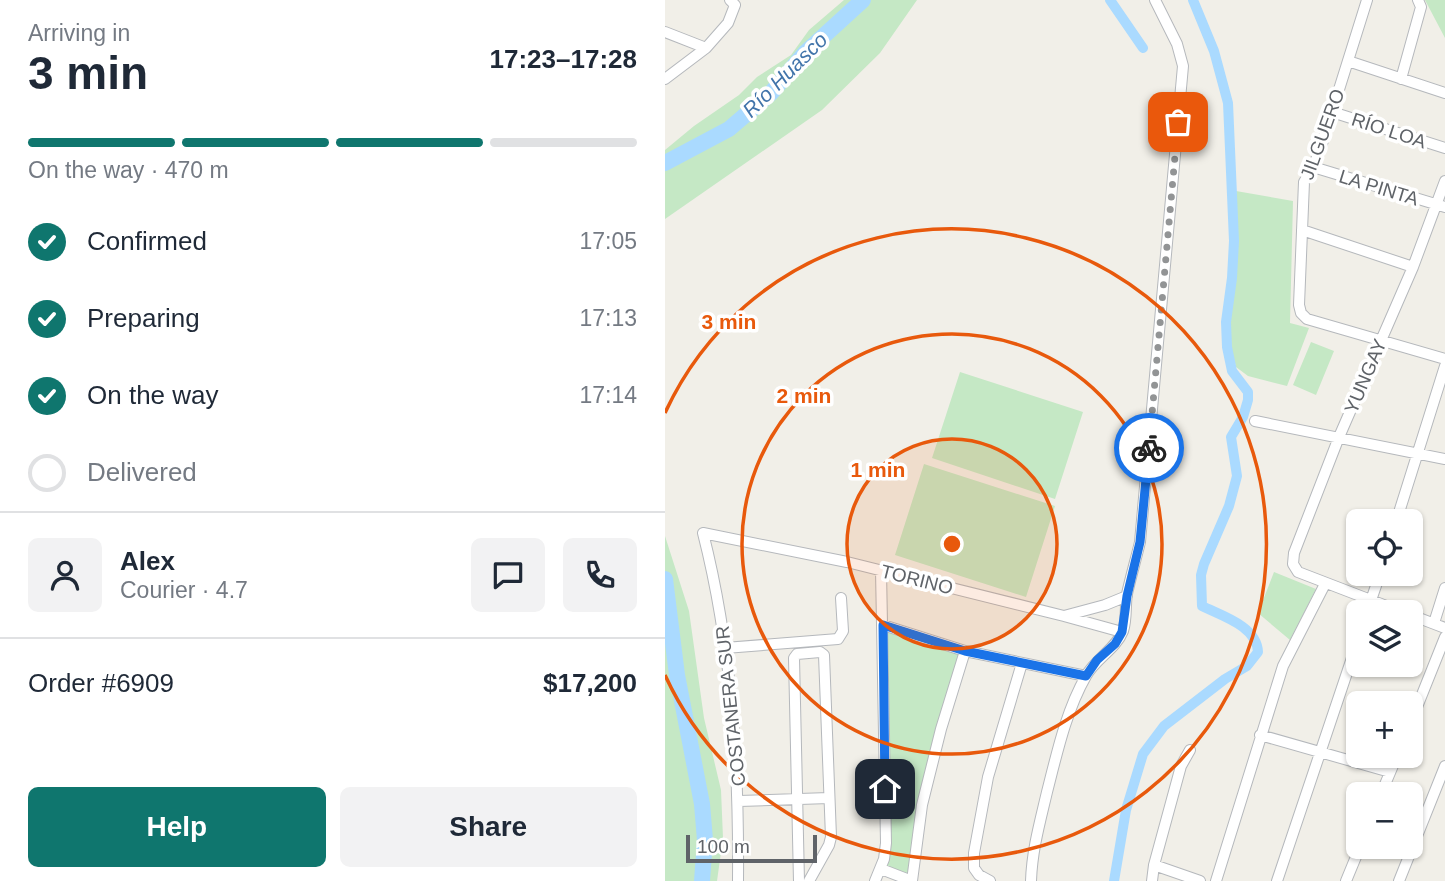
<!DOCTYPE html>
<html lang="en">
<head>
<meta charset="utf-8">
<style>
	body { margin:0; font-family:Arial,sans-serif; background:#f2f2f3; color:#1f2937; height:100vh; display:flex; flex-direction:column; font-size:26px; white-space:nowrap }
	* { box-sizing:border-box; margin:0 }
	p { font-size:23px; color:#747a83 }
	.icon { flex:none; width:38px; height:38px; fill:none; stroke:currentColor; stroke-width:2; stroke-linecap:round; stroke-linejoin:round }
	.map { position:relative; flex:1; overflow:hidden }
	.sheet { display:flex; flex-direction:column; background:#fff; width:665px }
	.sheet>* { flex:none }
	.controls { position:absolute; left:681px; top:509px; display:grid; gap:14px }
	.controls a { display:grid; place-items:center; width:77px; height:77px; border-radius:10px; background:#fff; box-shadow:0 2px 5px #0004; font-size:35px }
	.scale { position:absolute; left:21px; bottom:18px; width:131px; box-sizing:border-box; padding-left:7px; border:4px solid #5f6368; border-top:0; font-size:19px; line-height:24px; white-space:nowrap; color:#5f6368; -webkit-text-stroke:5px #fff; paint-order:stroke }
	.pin { position:absolute; display:grid; place-items:center; width:60px; height:60px; color:#fff; margin:-30px; border-radius:14px; box-shadow:0 4px 10px #0006 }
	.courier { position:absolute; display:grid; place-items:center; width:70px; height:70px; margin:-35px; border:5px solid #1a73e8; border-radius:50%; background:#fff; color:#222; box-shadow:0 2px 9px #0007 }
	.head em { font-style:normal; font-weight:800 }
	.head div { display:flex; flex-direction:column-reverse }
	.head { display:flex; align-items:center; justify-content:space-between; height:119px; padding:0 28px }
	h1 { font-size:46px; font-weight:800; line-height:52px }
	.bar { display:grid; grid-template-columns:repeat(4,1fr); gap:10px 7px; align-content:center; height:84px; padding:0 28px }
	.bar i { height:9px; border-radius:5px; background:#e0e1e3 }
	.bar .active { background:#0f766e }
	.bar p { grid-column:span 4 }
	.line { display:flex; align-items:center; gap:18px; padding:0 28px; border-top:2px solid #e0e1e3 }
	.line div { flex:1 }
	.round { display:grid; place-items:center; flex:none; width:74px; height:74px; border-radius:10px; background:#f2f2f3 }
	ol { padding:0 28px; list-style:none }
	li { display:flex; align-items:center; gap:21px; height:77px }
	li p { margin-inline-start:auto }
	li .icon { padding:7px; border-radius:50%; background:#0f766e; color:#fff; stroke-width:4 }
	li:last-child { color:#747a83 }
	li i { width:38px; height:38px; border:4px solid #e0e1e3; border-radius:50% }
	.action { display:flex; gap:14px; margin-top:auto; padding:14px 28px }
	.action a { flex:1; height:80px; border-radius:10px; background:#0f766e; color:#fff; font-size:28px; font-weight:800; line-height:80px; text-align:center }
	.action a+a { background:#f2f2f3; color:#1f2937 }
	main { display:flex; flex:1; min-height:0 }
	.map>svg:first-child { display:block }
</style>
</head>
<body>
<main>
<section class="sheet">
<div class="head"><div><h1>3 min</h1><p>Arriving in</p></div><em>17:23–17:28</em></div>
<div class="bar"><i class="active"></i><i class="active"></i><i class="active"></i><i></i><p>On the way · 470 m</p></div>
<ol>
<li><svg class="icon" aria-label="check" viewBox="0 0 24 24"><path d="M5 12l5 5 9-10"/></svg>Confirmed<p>17:05</p></li>
<li><svg class="icon" aria-label="check" viewBox="0 0 24 24"><path d="M5 12l5 5 9-10"/></svg>Preparing<p>17:13</p></li>
<li><svg class="icon" aria-label="check" viewBox="0 0 24 24"><path d="M5 12l5 5 9-10"/></svg>On the way<p>17:14</p></li>
<li><i></i>Delivered</li>
</ol>
<div class="line" style="height:126px"><a class="round"><svg class="icon" aria-label="person" viewBox="0 0 24 24"><circle cx="12" cy="8" r="4"/><path d="M4 21q1-7 8-7t8 7"/></svg></a><div><b>Alex</b><p>Courier · 4.7</p></div><a class="round"><svg class="icon" aria-label="chat" viewBox="0 0 24 24"><path d="M4 5h16v11H9l-5 4z"/></svg></a><a class="round"><svg class="icon" aria-label="phone" viewBox="0 0 24 24"><path d="M5 4h4l2 5-3 2q2 4 5 5l2-3 5 2v4C11 20 4 13 5 4z"/></svg></a></div>
<div class="line" style="height:91px"><div>Order #6909</div><b>$17,200</b></div>
<div class="action"><a>Help</a><a>Share</a></div>
</section>
<div class="map">
<svg width="780" height="881" viewBox="0 0 780 881">
	<rect width="100%" height="100%" fill="#f1efe8"/>
	<path fill="#c5e8c5" d="M 179,0 L 252,0 L 215,53 L 157,110 L 0,219 L 0,150 L 29,126 L 74,95 L 92,77 L 126,55 L 144,30 Z
		M 760,0 L 780,0 L 780,38 Z
		M 571,191 L 628,201 L 625,323 L 644,328 L 622,386 L 583,376 L 571,367 L 562,333 Z
		M 646,342 L 669,351 L 651,395 L 628,385 Z
		M 295,372 L 418,412 L 390,499 L 267,458 Z
		M 259,464 L 390,506 L 361,597 L 230,555 Z
		M 0,536 L 24,611 L 39,718 L 56,790 L 58,838 L 52,881 L 0,881 Z
		M 609,572 L 651,589 L 625,640 L 593,613 Z
		M 219,626 L 298,652 L 275,728 L 246,879 L 218,868 Z"/>
	<g fill="none" stroke-linecap="round" stroke-linejoin="round">
		<path stroke="#aadaff" stroke-width="10" d="M 445,0 L 478,48
			M 449,881 L 461,810 L 478,754 L 499,726 L 560,679 L 582,666 L 593,652 C 592,626 557,616 537,606 L 536,575 L 539,564 L 564,506 L 572,476 L 566,437 L 578,417 L 583,400 L 583,392 L 567,371 L 562,347 L 561,322 L 567,278 L 569,241 L 563,103 L 549,51 L 528,0"/>
		<path stroke="#aadaff" stroke-width="16" d="M 0,163 L 64,129 L 106,93 L 140,53 L 198,0
			M 0,579 L 12,675 L 37,804 L 40,840 L 37,881"/>
		<defs>
			<path id="minor" d="M 702,0 L 656,147 L 648,167 L 639,182 L 634,305 L 636,313 L 642,319 L 780,359
				M 0,32 L 41,48
				M 683,61 L 780,93
				M 0,79 L 41,48 L 63,23 L 70,5 L 65,0
				M 736,79 L 756,7 L 753,0
				M 667,112 L 780,148
				M 648,167 L 780,207
				M 637,230 L 748,267
				M 590,421 L 780,459
				M 731,522 L 780,366
				M 702,612 L 715,574
				M 737,612 L 633,572 L 628,564 L 629,553 L 674,437 L 748,267 L 780,181
				M 746,615 L 780,628
				M 399,616 L 457,632
				M 769,623 L 780,588
				M 218,625 L 300,651 L 421,676
				M 60,648 L 173,639 L 178,631 L 176,598
				M 746,722 L 780,637
				M 595,735 L 725,772
				M 716,794 L 732,756
				M 74,801 L 164,798
				M 489,865 L 535,881
				M 216,869 L 247,881
				M 73,881 C 74,764 67,647 38,533 L 182,562 L 399,616 L 440,605 L 462,596
				M 134,881 L 129,658 L 132,654 L 155,652 L 159,655 L 166,837 L 164,845 L 144,881
				M 210,881 L 219,859 L 221,843 L 216,570
				M 247,881 L 257,805 L 276,729 L 300,651
				M 325,881 L 314,875 L 309,868 L 309,853 L 323,777 L 357,663
				M 366,881 C 367,850 375,822 382,792 C 392,753 401,711 421,676 C 430,659 451,649 458,631 C 462,619 460,606 462,594 C 466,576 471,559 475,542 L 518,66 L 512,44 L 490,0
				M 487,881 L 489,865 L 516,766 L 525,750
				M 551,881 L 618,666 L 660,584
				M 612,881 L 693,640
				M 681,881 L 695,847
				M 734,881 L 780,766"/>
		</defs>
		<use href="#minor" stroke="#b5b8bc" stroke-width="12"/>
		<use href="#minor" stroke="#fff" stroke-width="10"/>
	</g>
	<g fill="none" stroke-linecap="round" stroke-linejoin="round">
		<path stroke="#929495" stroke-width="7" stroke-dasharray="0 12.6" d="M 484,448 L 513,122"/>
		<path stroke="#1a73e8" stroke-width="9" d="M 220,789 L 218,625 L 300,651 L 421,676 L 432,660 L 450,644 L 457,632 L 462,596 L 475,542 L 484,448"/>
	</g>
	<circle cx="287" cy="544" r="105" fill="#e8590c" fill-opacity=".12"/>
	<g fill="none" stroke="#e8590c" stroke-width="3.5">
		<circle cx="287" cy="544" r="105"/>
		<circle cx="287" cy="544" r="210"/>
		<path d="M0 413A315 315 0 1 1 0 675"/>
	</g>
	<g text-anchor="middle" stroke-width="7" stroke-linejoin="round" paint-order="stroke">
		<g font-size="19" fill="#5f6368" stroke="#fff">
			<text transform="translate(724 130) rotate(18)" y="7">RÍO LOA</text>
			<text transform="translate(657 134) rotate(-70)" y="7">JILGUERO</text>
			<text transform="translate(714 187) rotate(17)" y="7">LA PINTA</text>
			<text transform="translate(700 376) rotate(-67)" y="7">YUNGAY</text>
			<text transform="translate(252 579) rotate(14)" y="7">TORINO</text>
			<text transform="translate(65 706) rotate(-96)" y="7">COSTANERA SUR</text>
		</g>
		<g font-size="21" font-style="italic" fill="#4174aa" stroke="#fff">
			<text transform="translate(120 75) rotate(-45)" y="7">Río Huasco</text>
		</g>
	</g>
	<circle cx="287" cy="544" r="10" fill="#e8590c" stroke="#fff" stroke-width="3.5"/>
	<g font-size="21" text-anchor="middle" font-weight="bold" fill="#e8590c" stroke="#fff" stroke-width="7" stroke-linejoin="round" paint-order="stroke">
		<text x="64" y="329">3 min</text>
		<text x="139" y="403">2 min</text>
		<text x="213" y="477">1 min</text>
	</g>
</svg>
<div class="controls">
<a><svg class="icon" aria-label="locate" viewBox="0 0 24 24"><circle cx="12" cy="12" r="6"/><path d="M12 2v4M12 18v4M2 12h4M18 12h4"/></svg></a>
<a><svg class="icon" aria-label="layers" viewBox="0 0 24 24"><path d="M12 4l9 5-9 5-9-5zM3 14l9 5 9-5"/></svg></a>
<a>+</a>
<a>−</a>
</div>
<div class="scale">100 m</div>
<div class="pin" style="left:513px;top:122px;background:#ea580c"><svg class="icon" aria-label="bag" viewBox="0 0 24 24"><path d="M5 8h14l-1 12H6zM9 8a3 3 0 0 1 6 0"/></svg></div>
<div class="pin" style="left:220px;top:789px;background:#1f2937"><svg class="icon" aria-label="home" viewBox="0 0 24 24"><path d="M3 11l9-7 9 7M6 9v11h12V9"/></svg></div>
<div class="courier" style="left:484px;top:448px"><svg class="icon" aria-label="bike" viewBox="0 0 24 24"><circle cx="6" cy="16" r="4"/><circle cx="18" cy="16" r="4"/><path d="M6 16l4-8h5l3 8M10 8l3 8H6M13 5h3"/></svg></div>
</div>
</main>
</body>
</html>
